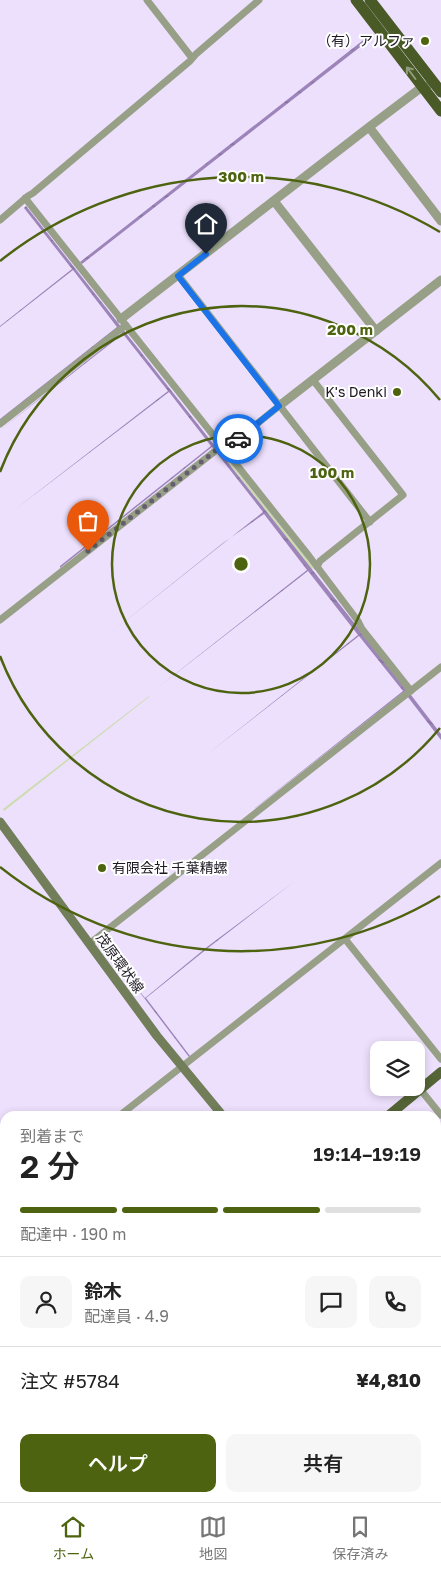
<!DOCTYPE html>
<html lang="ja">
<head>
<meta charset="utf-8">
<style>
	body { margin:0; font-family:"Golos Text","Noto Sans JP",sans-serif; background:#f6f6f6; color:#222; height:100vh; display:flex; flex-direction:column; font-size:19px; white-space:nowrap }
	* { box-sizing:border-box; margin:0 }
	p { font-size:16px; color:#767676 }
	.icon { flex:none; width:28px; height:28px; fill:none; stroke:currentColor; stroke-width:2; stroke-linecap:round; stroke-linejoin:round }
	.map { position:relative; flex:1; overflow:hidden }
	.sheet { position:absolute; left:0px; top:1111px; width:441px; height:391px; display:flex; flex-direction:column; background:#fff; border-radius:15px 15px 0 0; box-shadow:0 2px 8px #0003 }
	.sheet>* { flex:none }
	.buttons { position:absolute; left:370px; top:1041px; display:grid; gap:10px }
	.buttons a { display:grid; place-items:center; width:55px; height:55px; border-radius:10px; background:#fff; box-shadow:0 2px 8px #0003; font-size:25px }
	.pin { position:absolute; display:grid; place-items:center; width:42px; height:42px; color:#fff; margin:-51px -21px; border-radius:50% 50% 50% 0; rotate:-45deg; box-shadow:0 0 5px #0007 }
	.pin .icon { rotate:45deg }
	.courier { position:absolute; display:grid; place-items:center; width:50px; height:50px; margin:-25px; border:4px solid #1a73e8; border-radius:50%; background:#fff; color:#222; box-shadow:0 1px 6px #0007 }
	.overview em { font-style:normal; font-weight:600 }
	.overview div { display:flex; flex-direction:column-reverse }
	.overview { display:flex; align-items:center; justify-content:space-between; height:85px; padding:0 20px }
	h1 { font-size:32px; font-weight:600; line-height:38px }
	.bar { display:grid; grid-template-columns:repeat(4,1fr); gap:8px 5px; align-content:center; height:60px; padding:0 20px }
	.bar i { height:6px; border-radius:4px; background:#e0e0e0 }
	.bar .selected { background:#4d630f }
	.bar p { grid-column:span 4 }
	.line { display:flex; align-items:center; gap:12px; padding:0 20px; border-top:1px solid #e0e0e0 }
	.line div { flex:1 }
	.round { display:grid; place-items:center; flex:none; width:52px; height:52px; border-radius:10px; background:#f6f6f6 }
	.primary-button { display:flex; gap:10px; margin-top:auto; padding:10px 20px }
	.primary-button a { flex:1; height:58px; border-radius:10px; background:#4d630f; color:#fff; font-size:20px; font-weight:600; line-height:58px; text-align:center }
	.primary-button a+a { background:#f6f6f6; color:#222 }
	.tab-bar { display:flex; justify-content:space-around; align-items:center; height:70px; border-top:1px solid #e0e0e0; background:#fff; font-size:14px; color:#767676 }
	.tab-bar a { display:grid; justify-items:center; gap:2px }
	.tab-bar .selected { color:#4d630f }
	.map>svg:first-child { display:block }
</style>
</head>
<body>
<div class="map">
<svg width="441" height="1502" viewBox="0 0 441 1502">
	<defs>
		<pattern id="water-ripples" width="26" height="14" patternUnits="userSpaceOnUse" patternTransform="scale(1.25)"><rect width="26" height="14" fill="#9d84b9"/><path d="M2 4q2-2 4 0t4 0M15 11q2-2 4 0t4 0" fill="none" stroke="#7f6b96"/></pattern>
	</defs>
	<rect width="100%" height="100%" fill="#ede0fd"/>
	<path fill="#ccdcb0" d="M 222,452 L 314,568 L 311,569 L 221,453 Z
		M 149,696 L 149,697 L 4,811 L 3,809 Z"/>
	<path fill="url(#water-ripples)" d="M 371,34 L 373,37 L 82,264 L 80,262 Z
		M 26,206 L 411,695 L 441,734 L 441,740 L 404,692 L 250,812 L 403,691 L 359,636 L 205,756 L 358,635 L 308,571 L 156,689 L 307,570 L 264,514 L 223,543 L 109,634 L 263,512 L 212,447 L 60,568 L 60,566 L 211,446 L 169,392 L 13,511 L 168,391 L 123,334 L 0,430 L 122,333 L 118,328 L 0,421 L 0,419 L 117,327 L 73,270 L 0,327 L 0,326 L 72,269 L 24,208 Z
		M 295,881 L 208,948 L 146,998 L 190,1056 L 204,1045 L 189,1057 L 100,940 L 145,998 L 207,947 Z"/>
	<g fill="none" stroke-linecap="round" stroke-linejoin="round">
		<path stroke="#97a087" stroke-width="7" d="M 147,0 L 192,58
			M 25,198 L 309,556 L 358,621 L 362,629 L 411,691
			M 0,220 L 28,196 L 33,193 L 190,61 L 196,54 L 259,0
			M 178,275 L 370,522
			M 313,380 L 403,495 L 320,561 L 317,567
			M 0,424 L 126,325
			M 0,620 L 219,448 L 231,445 L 279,406
			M 345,939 L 441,1059
			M 89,944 L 441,667
			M 420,1089 L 441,1115
			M 119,1116 L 441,863
			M 0,1209 L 5,1205
			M 148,1498 L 151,1502"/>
		<path stroke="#97a087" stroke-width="9" d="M 369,127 L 441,221
			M 274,201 L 376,331
			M 121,319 L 369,127 L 418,90 L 427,86
			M 279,406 L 441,280"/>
		<path stroke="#717e59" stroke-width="9" d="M 0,822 L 157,1036 L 223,1116
			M 436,1348 L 441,1354"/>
		<path stroke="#566537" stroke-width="10" d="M 388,1116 L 441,1072
			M 0,1431 L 5,1427"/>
		<path stroke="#4a5a27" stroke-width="11" d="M 356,0 L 441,111
			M 370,0 L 441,92"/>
	</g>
	<defs><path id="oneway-shaft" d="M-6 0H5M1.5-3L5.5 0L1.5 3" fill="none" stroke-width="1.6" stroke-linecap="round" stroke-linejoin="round" transform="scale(1.25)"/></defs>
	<use stroke="#929c7d" href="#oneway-shaft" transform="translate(411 73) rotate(-127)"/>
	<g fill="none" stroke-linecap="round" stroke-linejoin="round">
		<path stroke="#665e6f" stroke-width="5" stroke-dasharray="0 9" d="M 88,551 L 219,448 L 231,445 L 238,439"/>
		<path stroke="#1a73e8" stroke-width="6" d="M 206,254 L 178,276 L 279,406 L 238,439"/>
	</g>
	<g fill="none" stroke="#4d630f" stroke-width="2.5">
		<circle cx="241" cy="564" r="129"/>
		<path d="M440 728A258 258 0 0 1 0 656M0 472A258 258 0 0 1 440 400"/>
		<path d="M440 896A387 387 0 0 1 0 867M0 261A387 387 0 0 1 440 232"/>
	</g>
	<g fill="#4d630f" stroke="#fff" stroke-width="2">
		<circle cx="425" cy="41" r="5"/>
		<circle cx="397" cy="392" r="5"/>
		<circle cx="102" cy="868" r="5"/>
	</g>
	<g text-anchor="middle" stroke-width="4" stroke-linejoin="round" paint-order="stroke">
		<g font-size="14" fill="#1d1822" stroke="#fff" text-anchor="end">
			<text x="415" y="46">（有）アルファ</text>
			<text x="387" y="397">K's Denki</text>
			<text x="112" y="873" text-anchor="start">有限会社 千葉精螺</text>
		</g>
		<g font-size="14" fill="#1d1822" stroke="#fff">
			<text transform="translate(120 963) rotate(54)" y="5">茂原環状線</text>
		</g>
	</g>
	<circle cx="241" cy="564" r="8" fill="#4d630f" stroke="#fff" stroke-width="2.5"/>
	<g font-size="15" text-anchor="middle" font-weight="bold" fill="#4d630f" stroke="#fff" stroke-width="4" stroke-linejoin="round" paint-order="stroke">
		<text x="241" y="182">300 m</text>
		<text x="350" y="335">200 m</text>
		<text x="332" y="478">100 m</text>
	</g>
</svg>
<div class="buttons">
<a><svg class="icon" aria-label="layers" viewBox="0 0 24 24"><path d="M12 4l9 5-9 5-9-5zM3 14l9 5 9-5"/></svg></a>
</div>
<div class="pin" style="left:88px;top:551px;background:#ea580c"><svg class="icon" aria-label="bag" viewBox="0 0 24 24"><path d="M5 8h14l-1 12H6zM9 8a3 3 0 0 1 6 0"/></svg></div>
<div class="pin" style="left:206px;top:254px;background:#1f2937"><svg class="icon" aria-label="home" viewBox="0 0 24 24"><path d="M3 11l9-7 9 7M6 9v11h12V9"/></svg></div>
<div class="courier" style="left:238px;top:439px"><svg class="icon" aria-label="car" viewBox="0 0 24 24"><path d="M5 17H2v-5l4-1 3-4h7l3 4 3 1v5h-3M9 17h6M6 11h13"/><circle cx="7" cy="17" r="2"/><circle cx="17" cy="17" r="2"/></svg></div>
<section class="sheet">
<div class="overview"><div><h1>2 分</h1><p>到着まで</p></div><em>19:14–19:19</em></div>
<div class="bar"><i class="selected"></i><i class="selected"></i><i class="selected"></i><i></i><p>配達中 · 190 m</p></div>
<div class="line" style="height:90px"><a class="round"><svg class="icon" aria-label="person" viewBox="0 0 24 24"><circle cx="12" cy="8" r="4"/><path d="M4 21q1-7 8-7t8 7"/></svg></a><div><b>鈴木</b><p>配達員 · 4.9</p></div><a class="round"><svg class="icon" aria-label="chat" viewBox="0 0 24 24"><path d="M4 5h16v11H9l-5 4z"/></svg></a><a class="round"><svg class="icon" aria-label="phone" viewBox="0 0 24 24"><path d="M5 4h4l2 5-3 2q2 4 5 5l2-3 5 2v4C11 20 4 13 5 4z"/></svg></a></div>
<div class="line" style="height:65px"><div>注文 #5784</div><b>¥4,810</b></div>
<div class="primary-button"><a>ヘルプ</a><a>共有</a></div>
</section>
</div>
<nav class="tab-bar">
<a class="selected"><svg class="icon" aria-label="home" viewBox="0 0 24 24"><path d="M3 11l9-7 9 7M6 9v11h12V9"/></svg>ホーム</a>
<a><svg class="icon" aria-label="map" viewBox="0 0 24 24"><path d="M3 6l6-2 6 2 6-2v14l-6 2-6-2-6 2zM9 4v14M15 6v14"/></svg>地図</a>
<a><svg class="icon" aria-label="saved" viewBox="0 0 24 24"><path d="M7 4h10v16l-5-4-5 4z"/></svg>保存済み</a>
</nav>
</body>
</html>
